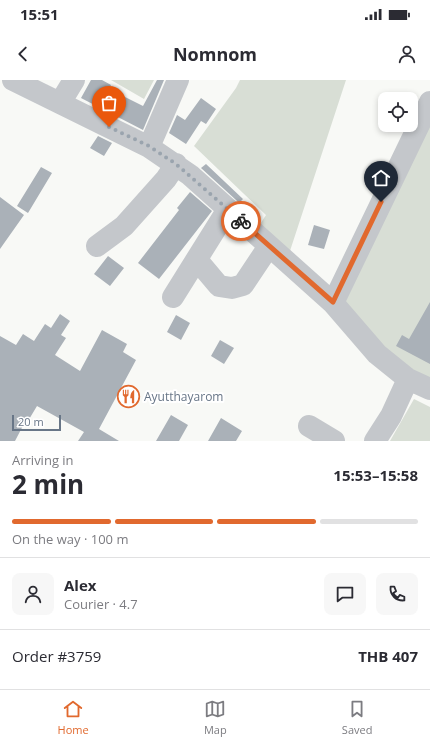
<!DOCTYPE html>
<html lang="en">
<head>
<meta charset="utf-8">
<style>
	body { margin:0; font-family:"Open Sans",sans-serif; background:#f7f7f7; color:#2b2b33; height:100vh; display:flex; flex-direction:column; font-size:15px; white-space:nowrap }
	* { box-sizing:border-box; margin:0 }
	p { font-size:13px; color:#7c7c81 }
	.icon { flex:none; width:22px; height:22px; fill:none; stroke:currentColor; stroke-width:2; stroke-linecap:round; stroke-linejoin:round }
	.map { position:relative; height:361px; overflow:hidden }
	.side { display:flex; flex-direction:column; background:#fff; flex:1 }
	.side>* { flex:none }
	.buttons { position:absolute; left:378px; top:12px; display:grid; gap:8px }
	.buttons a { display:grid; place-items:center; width:40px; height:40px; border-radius:8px; background:#fff; box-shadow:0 2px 6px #0003; font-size:20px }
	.scale { position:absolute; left:12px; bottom:10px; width:49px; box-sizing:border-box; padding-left:4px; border:2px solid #687687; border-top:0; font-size:11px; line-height:14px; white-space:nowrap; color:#687687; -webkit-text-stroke:3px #fff; paint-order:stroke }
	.pin { position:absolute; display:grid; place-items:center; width:34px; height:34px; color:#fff; margin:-41px -17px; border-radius:50% 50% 50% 0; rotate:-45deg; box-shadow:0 0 4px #0007 }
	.pin .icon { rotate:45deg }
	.courier { position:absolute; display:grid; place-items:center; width:40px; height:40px; margin:-20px; border:3px solid #e1692e; border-radius:50%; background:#fff; color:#222; box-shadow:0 1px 5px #0007 }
	.overview em { font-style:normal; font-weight:700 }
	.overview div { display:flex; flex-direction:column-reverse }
	.overview { display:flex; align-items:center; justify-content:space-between; height:68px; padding:0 12px }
	h1 { font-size:26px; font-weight:700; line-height:30px }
	.bar { display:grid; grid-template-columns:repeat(4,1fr); gap:6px 4px; align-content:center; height:48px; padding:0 12px }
	.bar i { height:5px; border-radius:3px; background:#e1e1e2 }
	.bar .on { background:#e1692e }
	.bar p { grid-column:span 4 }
	.line { display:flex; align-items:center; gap:10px; padding:0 12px; border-top:1px solid #e1e1e2 }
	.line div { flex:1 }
	.round { display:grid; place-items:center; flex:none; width:42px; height:42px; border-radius:8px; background:#f7f7f7 }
	.status { display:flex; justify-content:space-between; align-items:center; height:28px; padding:0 20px; background:#fff; direction:ltr }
	.status svg { height:11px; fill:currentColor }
	header { display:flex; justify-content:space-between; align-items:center; height:52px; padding:0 12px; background:#fff; font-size:18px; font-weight:700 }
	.tabs { display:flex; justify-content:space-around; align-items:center; height:56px; border-top:1px solid #e1e1e2; background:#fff; font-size:11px; color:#7c7c81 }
	.tabs a { display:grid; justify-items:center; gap:2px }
	.tabs .on { color:#e1692e }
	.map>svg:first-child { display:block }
</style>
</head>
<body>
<div class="status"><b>15:51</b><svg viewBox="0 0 49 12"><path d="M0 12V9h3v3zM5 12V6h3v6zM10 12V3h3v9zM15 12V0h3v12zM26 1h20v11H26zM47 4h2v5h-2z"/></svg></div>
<header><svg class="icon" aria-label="back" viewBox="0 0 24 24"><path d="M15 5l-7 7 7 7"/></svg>Nomnom<svg class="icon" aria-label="person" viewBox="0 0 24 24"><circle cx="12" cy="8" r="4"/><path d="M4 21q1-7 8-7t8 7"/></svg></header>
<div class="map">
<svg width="430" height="361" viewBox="0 0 430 361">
	<rect width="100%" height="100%" fill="#f8f9f6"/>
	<path fill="#d8ded5" d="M 111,0 L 154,0 L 144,19 Z
		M 240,0 L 346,0 L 288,177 L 257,149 L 266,135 L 194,66 L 236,8 Z
		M 430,43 L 430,301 L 410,292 L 339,227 Z
		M 414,319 L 430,327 L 430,361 L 390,361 Z"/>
	<path fill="#aab1b8" d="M 91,0 L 102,0 L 111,5 L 109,9 L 143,26 L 157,0 L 164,0 L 143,50 L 81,18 Z
		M 201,18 L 216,29 L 206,44 L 201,41 L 186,64 L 169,53 L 177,35 L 185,40 Z
		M 98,56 L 112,63 L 104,76 L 90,68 Z
		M 206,84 L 243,119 L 241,121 L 260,137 L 258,140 L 201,88 Z
		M 41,87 L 52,93 L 28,133 L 17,126 Z
		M 190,112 L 212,131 L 159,199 L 138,183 L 179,130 L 177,128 Z
		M 0,117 L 24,135 L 0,169 Z
		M 314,145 L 330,150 L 324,169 L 308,165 Z
		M 108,176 L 124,188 L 110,206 L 94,194 Z
		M 430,222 L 430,284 L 396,266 L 402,255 L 409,259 Z
		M 60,234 L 70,241 L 61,255 L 66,258 L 55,275 L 80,291 L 102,250 L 127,264 L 123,272 L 136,280 L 99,349 L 119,361 L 78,361 L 84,352 L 37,326 L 28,341 L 26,340 L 15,361 L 0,361 L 0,256 L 16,265 L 23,254 L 34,261 L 45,244 L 51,248 Z
		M 176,235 L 190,243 L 181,260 L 167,252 Z
		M 220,260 L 234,268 L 224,284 L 211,276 Z
		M 171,335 L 188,345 L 179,361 L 156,361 Z
		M 221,338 L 242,351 L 236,361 L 208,361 Z"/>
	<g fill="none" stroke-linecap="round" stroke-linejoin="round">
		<path stroke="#c4c7cb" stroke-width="22" d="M 13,0 L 149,67 L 190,95 L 333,223 L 377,274 L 408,299 L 430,309
			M 60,23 L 74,0
			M 149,67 L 178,0
			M 97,166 L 124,146 L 166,99 L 176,84
			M 197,180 L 219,206 L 232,208 L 243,205 L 269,166
			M 173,217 L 228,129
			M 333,223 L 430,22
			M 309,346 L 334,361
			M 375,361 L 391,336 L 408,299"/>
	</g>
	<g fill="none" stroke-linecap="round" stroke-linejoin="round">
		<path stroke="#9aa4ae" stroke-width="4" stroke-dasharray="0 7.2" d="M 109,47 L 149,66 L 176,84 L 241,141"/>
		<path stroke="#e1692e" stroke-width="5" d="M 241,141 L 333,222 L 381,122"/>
	</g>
	<defs>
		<symbol id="restaurant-ring" viewBox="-11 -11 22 22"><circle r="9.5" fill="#fff" stroke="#e1692e" stroke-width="1.5"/><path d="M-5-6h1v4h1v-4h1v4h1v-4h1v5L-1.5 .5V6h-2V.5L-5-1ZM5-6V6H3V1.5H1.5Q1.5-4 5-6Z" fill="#e1692e"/></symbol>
	</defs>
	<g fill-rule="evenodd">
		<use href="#restaurant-ring" x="116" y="304" width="25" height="25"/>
	</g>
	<g text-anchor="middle" stroke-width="4" stroke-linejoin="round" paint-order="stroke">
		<g font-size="12" fill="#687687" stroke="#fff" text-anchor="start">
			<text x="144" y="321">Ayutthayarom</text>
		</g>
	</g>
</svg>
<div class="buttons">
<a><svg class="icon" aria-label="locate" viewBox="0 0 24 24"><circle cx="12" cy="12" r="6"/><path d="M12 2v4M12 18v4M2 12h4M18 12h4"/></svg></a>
</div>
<div class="scale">20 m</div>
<div class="pin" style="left:109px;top:47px;background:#ea580c"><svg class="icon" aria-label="bag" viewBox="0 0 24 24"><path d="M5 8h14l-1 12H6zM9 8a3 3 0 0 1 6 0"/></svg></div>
<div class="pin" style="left:381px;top:122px;background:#1f2937"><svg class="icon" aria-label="home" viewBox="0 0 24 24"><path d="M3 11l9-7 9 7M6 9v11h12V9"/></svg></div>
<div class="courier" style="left:241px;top:141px"><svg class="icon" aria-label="bike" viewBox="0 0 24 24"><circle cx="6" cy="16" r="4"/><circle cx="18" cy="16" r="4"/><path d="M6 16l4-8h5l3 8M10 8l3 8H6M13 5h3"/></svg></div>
</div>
<section class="side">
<div class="overview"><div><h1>2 min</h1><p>Arriving in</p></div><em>15:53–15:58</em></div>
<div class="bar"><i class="on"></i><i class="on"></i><i class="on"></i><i></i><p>On the way · 100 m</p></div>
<div class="line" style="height:72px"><a class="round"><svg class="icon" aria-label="person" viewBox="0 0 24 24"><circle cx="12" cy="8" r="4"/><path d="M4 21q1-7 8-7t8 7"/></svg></a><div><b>Alex</b><p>Courier · 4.7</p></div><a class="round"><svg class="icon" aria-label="chat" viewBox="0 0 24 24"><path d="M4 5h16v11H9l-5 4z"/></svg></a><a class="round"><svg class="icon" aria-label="phone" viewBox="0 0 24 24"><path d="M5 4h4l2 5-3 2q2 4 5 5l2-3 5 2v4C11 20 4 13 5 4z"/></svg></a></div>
<div class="line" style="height:52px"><div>Order #3759</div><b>THB 407</b></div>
</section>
<nav class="tabs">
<a class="on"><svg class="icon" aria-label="home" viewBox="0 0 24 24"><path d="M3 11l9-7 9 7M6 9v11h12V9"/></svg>Home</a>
<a><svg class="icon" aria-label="map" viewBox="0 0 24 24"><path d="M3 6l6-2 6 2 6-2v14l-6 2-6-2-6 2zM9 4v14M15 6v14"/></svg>Map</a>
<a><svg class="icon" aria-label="saved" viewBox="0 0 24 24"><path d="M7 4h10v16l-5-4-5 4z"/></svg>Saved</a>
</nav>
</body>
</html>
